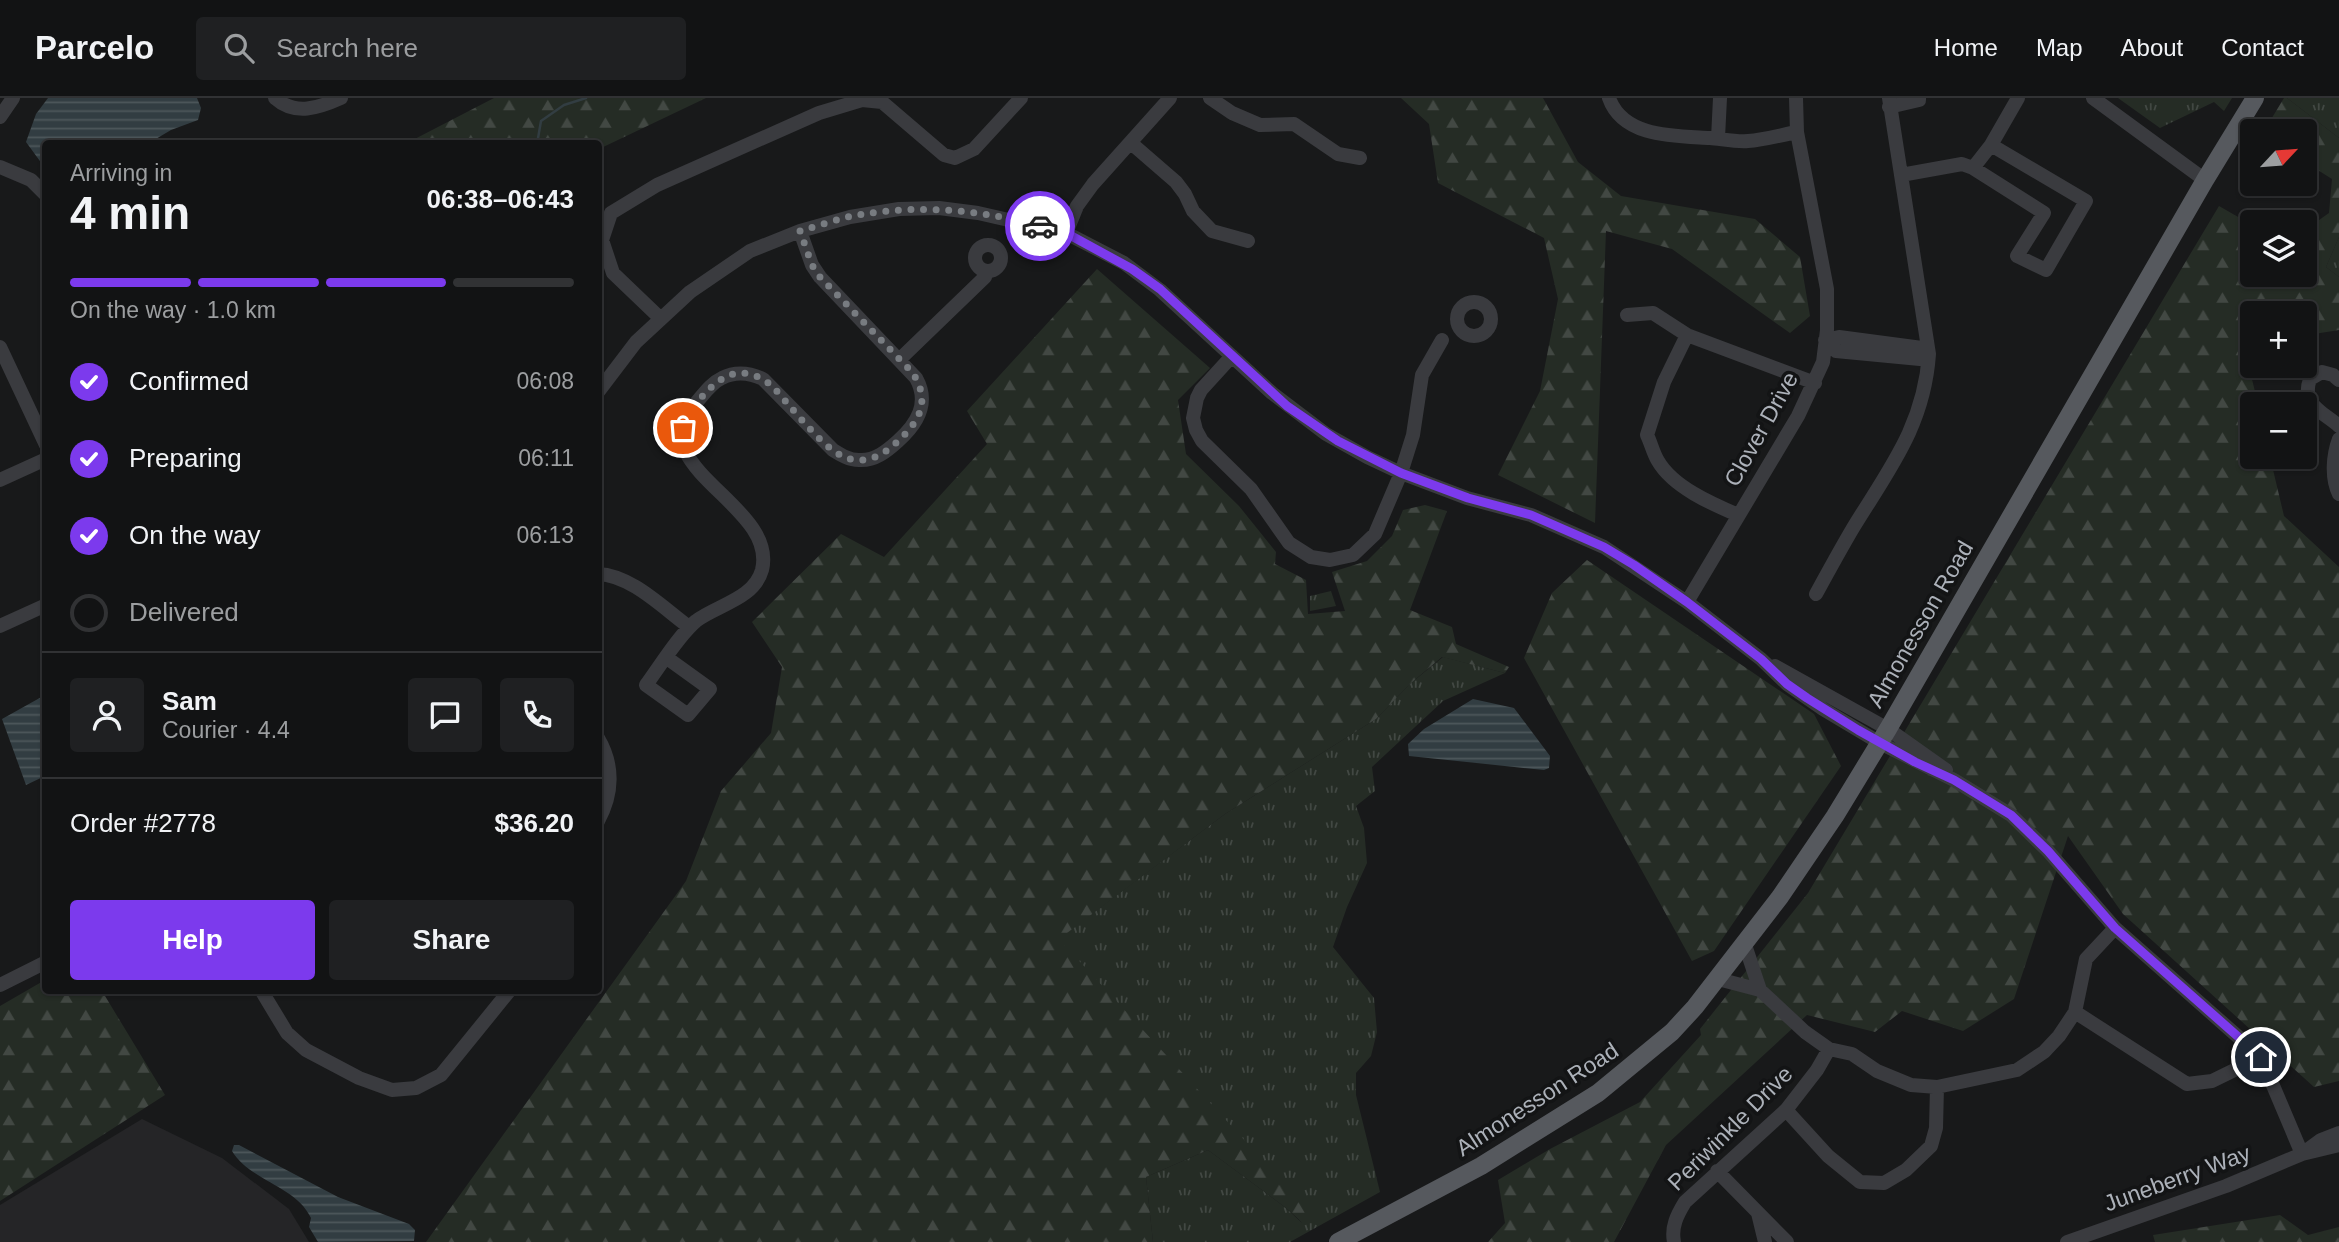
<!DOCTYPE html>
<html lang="en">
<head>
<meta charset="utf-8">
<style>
	body { margin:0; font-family:Helvetica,sans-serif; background:#1f2022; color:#f1f3f6; height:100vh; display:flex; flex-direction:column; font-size:26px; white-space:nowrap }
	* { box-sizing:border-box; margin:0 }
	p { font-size:23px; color:#9c9ea0 }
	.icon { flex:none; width:38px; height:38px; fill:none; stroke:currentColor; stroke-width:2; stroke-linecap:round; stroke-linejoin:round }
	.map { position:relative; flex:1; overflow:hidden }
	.details { position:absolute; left:42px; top:42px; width:560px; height:854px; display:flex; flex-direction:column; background:#121314; border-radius:7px; box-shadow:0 2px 5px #0004,0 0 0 2px #313234 }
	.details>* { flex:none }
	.needle { width:46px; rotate:64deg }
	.fabs { position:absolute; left:2240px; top:21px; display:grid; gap:14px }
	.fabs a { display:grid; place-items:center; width:77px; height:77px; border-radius:7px; background:#121314; box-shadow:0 2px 5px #0004,0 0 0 2px #313234; font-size:35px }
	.pin { position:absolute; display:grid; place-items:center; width:60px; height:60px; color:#fff; margin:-30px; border:4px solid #fff; border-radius:50%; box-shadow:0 2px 7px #0007 }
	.courier { position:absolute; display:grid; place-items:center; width:70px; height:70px; margin:-35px; border:5px solid #7c3aed; border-radius:50%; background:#fff; color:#222; box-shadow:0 2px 9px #0007 }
	.summary em { font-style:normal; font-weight:700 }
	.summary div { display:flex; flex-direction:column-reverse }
	.summary { display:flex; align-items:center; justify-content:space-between; height:119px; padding:0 28px }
	h1 { font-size:46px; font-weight:700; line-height:52px }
	.bar { display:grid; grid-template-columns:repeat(4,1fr); gap:10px 7px; align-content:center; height:84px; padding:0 28px }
	.bar i { height:9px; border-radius:5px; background:#313234 }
	.bar .current { background:#7c3aed }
	.bar p { grid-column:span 4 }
	.line { display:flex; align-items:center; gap:18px; padding:0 28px; border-top:2px solid #313234 }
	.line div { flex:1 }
	.round { display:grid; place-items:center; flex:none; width:74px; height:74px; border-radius:7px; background:#1f2022 }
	ol { padding:0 28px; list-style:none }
	li { display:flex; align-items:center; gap:21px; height:77px }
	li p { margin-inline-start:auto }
	li .icon { padding:7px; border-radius:50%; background:#7c3aed; color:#fff; stroke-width:4 }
	li:last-child { color:#9c9ea0 }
	li i { width:38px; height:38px; border:4px solid #313234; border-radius:50% }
	.button { display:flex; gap:14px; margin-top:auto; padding:14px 28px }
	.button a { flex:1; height:80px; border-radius:7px; background:#7c3aed; color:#fff; font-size:28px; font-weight:700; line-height:80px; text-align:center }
	.button a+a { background:#1f2022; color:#f1f3f6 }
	header { display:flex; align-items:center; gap:42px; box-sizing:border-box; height:98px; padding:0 35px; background:#121314; border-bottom:2px solid #313234 }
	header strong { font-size:33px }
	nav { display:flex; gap:38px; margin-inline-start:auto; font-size:24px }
	.search { width:490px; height:63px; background:#1f2022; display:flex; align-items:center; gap:18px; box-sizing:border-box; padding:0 24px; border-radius:7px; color:#9c9ea0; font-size:26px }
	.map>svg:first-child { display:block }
</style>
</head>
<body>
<header>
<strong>Parcelo</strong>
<div class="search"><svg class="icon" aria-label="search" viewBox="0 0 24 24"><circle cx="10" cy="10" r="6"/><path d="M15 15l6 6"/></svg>Search here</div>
<nav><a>Home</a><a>Map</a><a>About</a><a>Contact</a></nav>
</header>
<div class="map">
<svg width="2339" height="1144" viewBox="0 0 2339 1144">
	<defs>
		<pattern id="grass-tufts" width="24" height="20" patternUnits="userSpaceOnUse" patternTransform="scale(1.75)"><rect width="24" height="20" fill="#252c25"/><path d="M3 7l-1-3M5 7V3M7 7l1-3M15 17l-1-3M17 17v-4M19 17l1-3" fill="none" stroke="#424843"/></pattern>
		<pattern id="forest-firs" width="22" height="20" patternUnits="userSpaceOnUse" patternTransform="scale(1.75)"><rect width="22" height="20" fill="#252c25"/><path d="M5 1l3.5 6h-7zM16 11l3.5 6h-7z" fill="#424843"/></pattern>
		<pattern id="water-rules" width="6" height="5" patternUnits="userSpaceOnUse" patternTransform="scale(1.75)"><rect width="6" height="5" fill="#323d42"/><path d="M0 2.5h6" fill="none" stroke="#4d575b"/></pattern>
	</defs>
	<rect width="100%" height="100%" fill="#18191a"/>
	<path fill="#252527" d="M 142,1021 L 222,1060 L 289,1111 L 309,1144 L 0,1144 L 0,1107 Z"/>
	<path fill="url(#grass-tufts)" d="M 2118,0 L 2232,0 L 2224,13 L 2214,4 L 2160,30 Z
		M 2287,0 L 2339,0 L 2339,40 Z
		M 2339,139 L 2339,179 L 2326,169 Z
		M 1331,493 L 1336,508 L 1310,513 L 1310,498 Z
		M 1443,559 L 1505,575 L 1443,603 L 1372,669 L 1375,693 L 1356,708 L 1364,730 L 1367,765 L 1347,809 L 1333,849 L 1374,900 L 1377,934 L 1371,958 L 1356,975 L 1356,997 L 1380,1094 L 1290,1144 L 1153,1144 L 1146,1079 L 1208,1052 L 1286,1110 L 1302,1125 L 1058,841 L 1225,716 L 1376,621 L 1411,585 Z"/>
	<path fill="url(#forest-firs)" d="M 494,0 L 706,0 L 599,51 L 598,46 L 407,45 Z
		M 1401,0 L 1543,0 L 1578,64 L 1621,98 L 1755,121 L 1800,159 L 1810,218 L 1790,235 L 1672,151 L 1606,133 L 1595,425 L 1498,377 L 1540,293 L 1558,201 L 1544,140 L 1438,85 L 1429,26 Z
		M 2284,0 L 2287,0 L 2339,40 L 2339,139 L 2326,169 L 2339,179 L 2339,232 L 2314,236 L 2305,240 L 2305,215 L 2252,215 L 2252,268 L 2249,269 L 2258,306 L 2252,306 L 2252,359 L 2270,359 L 2284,418 L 2339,469 L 2339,983 L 2314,989 L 2123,816 L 2068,738 L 2014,901 L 1963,933 L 1902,913 L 1875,934 L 1807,917 L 1666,1047 L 1614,1144 L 1488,1144 L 1505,1125 L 1498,1082 L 1550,1051 L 1640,1004 L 1701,937 L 1700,931 L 1808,795 L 2219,108 L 2252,127 L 2252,177 L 2305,177 L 2305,132 L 2329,115 L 2332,81 L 2305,64 L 2305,33 L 2264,33 Z
		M 1097,171 L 1210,270 L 1178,302 L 1186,356 L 1239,408 L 1276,454 L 1275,466 L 1306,482 L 1308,516 L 1345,513 L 1332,474 L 1367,463 L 1392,438 L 1403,412 L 1425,407 L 1447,413 L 1410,512 L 1452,529 L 1456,546 L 1509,569 L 1505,575 L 1442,559 L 1411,585 L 1376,621 L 1225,716 L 1059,841 L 1309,1112 L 1303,1125 L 1286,1110 L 1208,1052 L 1146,1079 L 1153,1144 L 426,1144 L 686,783 L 721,693 L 771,635 L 782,569 L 752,524 L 841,436 L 884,459 L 987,346 L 967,313 Z
		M 1587,462 L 1814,616 L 1841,668 L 1714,853 L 1692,863 L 1524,560 L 1552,495 Z
		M 45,882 L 46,892 L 102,893 L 165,997 L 0,1103 L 0,908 Z
		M 2280,1117 L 2308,1137 L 2339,1129 L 2339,1144 L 2155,1144 L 2153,1137 Z"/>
	<path fill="url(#water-rules)" d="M 48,0 L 197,0 L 201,10 L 198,22 L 171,32 L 149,45 L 46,46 L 45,70 L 26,44 L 36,16 Z
		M 45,597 L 45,678 L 26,687 L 2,621 Z
		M 1473,601 L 1514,610 L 1550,658 L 1549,670 L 1544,672 L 1409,658 L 1408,646 L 1424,631 Z
		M 234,1047 L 239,1047 L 338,1099 L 409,1126 L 415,1132 L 414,1143 L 318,1144 L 309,1129 L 311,1120 C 296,1088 250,1083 232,1053 Z"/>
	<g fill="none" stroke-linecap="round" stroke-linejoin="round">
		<path stroke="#323d42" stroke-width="2.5" d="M 537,46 L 541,23 L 564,7 L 586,0"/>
		<path stroke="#3a3b3f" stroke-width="14" d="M 275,0 C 295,18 319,10 341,0
			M 1210,0 L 1232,15 L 1260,27 L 1294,26 L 1338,56 L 1360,60
			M 1609,0 C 1623,40 1676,38 1710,40 C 1722,41 1736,44 1748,43 C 1764,42 1781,37 1797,34
			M 2093,0 L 2205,82
			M 1889,9 L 1919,2 L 1919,0
			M 0,19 L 13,0
			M 1718,40 L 1720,0
			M 1131,45 L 1176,84 L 1185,96 L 1193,113 L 1212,133 L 1248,143
			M 0,69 L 31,82 L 46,97
			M 1973,70 L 1991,47 L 2018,0
			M 1901,77 L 1962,66 L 1973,70 L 2044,115 L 2017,158 L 2046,172 L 2086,103 L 1991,47
			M 1066,135 L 1077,108 L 1093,86 L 1170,0
			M975 160a13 13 0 1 1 26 0a13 13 0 1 1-26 0Z
			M1457 221a17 17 0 1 1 34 0a17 17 0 1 1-34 0Z
			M 1627,217 L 1653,215 L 1687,237 L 1815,285
			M 660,220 L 613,175 L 602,142 L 611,115 L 657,87 L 819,15 L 862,2 L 882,4 L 944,57 L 955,60 L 974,51 L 1021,0
			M 1687,237 L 1664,284 L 1647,337 C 1651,345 1653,355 1658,363 C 1673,389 1712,406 1738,417
			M 1839,239 L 1922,250 L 1929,256 L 1920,261 L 1836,253 L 1825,242 Z
			M 0,249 L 46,347
			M 1232,258 L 1201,292 L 1197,300 L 1193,320 L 1196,332 L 1202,343 L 1251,391 L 1289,445 L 1311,459 L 1330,462 L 1353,457 L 1375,436 L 1401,375 L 1413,337 L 1422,277 L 1442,242
			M 899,262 L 985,179 L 986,173
			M 2339,282 L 2333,277 L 2322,274 L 2310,281 C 2301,306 2321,313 2339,328
			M 598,294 L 636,244 L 690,194 L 750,153 L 800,133 L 850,119 L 899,111 L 939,110 L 978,115 L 1066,135 L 1124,165 L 1160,192 L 1272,295 L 1326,336 L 1367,359 L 1401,375 L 1467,400 L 1531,417 L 1604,449 L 1687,504 L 1761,561 L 1787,586 L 1823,611 L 1880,645 L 1954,682 L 2011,717 L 2048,753 L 2115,830 L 2261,959 L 2302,1056
			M 2339,341 C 2333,357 2331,380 2339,396
			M 0,382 L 46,361
			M 598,476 C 631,477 663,510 689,529
			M 1816,496 C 1828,474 1840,452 1853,430 C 1889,371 1924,328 1929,256 L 1889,0
			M 1687,504 L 1798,318 L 1823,264 L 1827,232 L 1827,191 L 1797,34 L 1796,0
			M 0,528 L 46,507
			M 667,560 L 710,591 L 688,617 L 646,587 C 660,568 679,537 696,523 C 717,507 754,501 762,472 C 778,406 639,370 695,306 C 703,297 711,285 722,280 C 736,273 750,275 763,281 L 833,352 C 841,357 849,362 859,362 C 875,363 887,353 898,343 C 917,326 930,305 916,280 L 820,179 L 812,167 L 800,133
			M 1775,568 L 1888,631 L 1946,672
			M 598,640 C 614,667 613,696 598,723
			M 1745,847 L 1760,892
			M 1718,881 L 1760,892 L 1805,934 L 1829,951 L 1852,956 L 1877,973 L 1911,987 L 1937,989 L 2017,972 L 2044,954 L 2059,938 L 2075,914 L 2086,861 L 2115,830
			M 0,887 L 46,864
			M 261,892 L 287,935 L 306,952 L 359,980 L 392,992 L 416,990 L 441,977 L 510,892
			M 2075,914 L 2187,986 L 2212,983 L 2261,959
			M 1786,1012 L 1828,1058 L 1860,1084 L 1884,1085 L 1906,1072 L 1931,1048 L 1936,1030 L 1937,989
			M 2306,1053 L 2321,1042 L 2339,1035
			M 1717,1073 L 1787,1144
			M 1758,1115 L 1765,1144
			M 1674,1144 C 1671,1129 1677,1117 1685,1104 L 1786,1012 L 1817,972 L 1829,951
			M 2067,1144 L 2226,1088 L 2302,1056 L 2339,1047"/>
		<path stroke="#56595e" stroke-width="18" d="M 1338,1144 L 1481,1068 L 1598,995 L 1672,934 L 1695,909 L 1780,799 L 1835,718 L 1888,631 L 2205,82 L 2255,0"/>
	</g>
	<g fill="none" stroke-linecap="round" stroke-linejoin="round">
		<path stroke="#787c81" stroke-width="7" stroke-dasharray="0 12.6" d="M 683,330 C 685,318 691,310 700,301 C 721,276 743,264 772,288 C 790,307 820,347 842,358 C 862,368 881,359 896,345 C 919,324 932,304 912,274 L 820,179 L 812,167 L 800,133 C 817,128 835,122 852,118 C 917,106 976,111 1040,128"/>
		<path stroke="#7c3aed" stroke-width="9" d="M 1040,128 L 1066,135 L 1132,171 L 1160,191 L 1287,308 L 1338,343 L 1401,375 L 1468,400 L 1531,417 L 1604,449 L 1634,467 L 1687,504 L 1761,561 L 1787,586 L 1807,600 L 1858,632 L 1915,664 L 1954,682 L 2011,717 L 2048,753 L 2115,830 L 2261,959"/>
	</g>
	<g text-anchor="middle" stroke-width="7" stroke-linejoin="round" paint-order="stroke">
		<g font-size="23" fill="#acb1b9" stroke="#131415">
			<text transform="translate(1761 331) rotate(-61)" y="8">Clover Drive</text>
			<text transform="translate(1920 526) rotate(-60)" y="8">Almonesson Road</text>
			<text transform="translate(1537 1001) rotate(-33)" y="8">Almonesson Road</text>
			<text transform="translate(1730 1030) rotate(-45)" y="8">Periwinkle Drive</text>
			<text transform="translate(2177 1080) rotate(-20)" y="8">Juneberry Way</text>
		</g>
	</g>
</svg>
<div class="fabs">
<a><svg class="needle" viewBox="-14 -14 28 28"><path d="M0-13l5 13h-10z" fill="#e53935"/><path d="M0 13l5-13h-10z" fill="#9c9ea0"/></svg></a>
<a><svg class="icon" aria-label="layers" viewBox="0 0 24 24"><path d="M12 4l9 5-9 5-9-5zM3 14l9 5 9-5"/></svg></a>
<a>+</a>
<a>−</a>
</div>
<div class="pin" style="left:683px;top:330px;background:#ea580c"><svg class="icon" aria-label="bag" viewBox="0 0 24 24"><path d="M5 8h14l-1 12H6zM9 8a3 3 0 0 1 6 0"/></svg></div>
<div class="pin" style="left:2261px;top:959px;background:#1f2937"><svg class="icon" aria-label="home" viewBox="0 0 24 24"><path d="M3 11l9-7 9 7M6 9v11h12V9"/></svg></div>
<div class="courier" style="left:1040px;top:128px"><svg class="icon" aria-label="car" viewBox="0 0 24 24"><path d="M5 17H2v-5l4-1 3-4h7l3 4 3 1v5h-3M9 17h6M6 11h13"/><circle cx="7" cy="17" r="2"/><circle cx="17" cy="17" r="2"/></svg></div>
<section class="details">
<div class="summary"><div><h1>4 min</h1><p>Arriving in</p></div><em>06:38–06:43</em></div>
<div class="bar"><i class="current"></i><i class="current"></i><i class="current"></i><i></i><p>On the way · 1.0 km</p></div>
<ol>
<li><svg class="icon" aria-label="check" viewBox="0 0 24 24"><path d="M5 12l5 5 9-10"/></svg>Confirmed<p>06:08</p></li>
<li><svg class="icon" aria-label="check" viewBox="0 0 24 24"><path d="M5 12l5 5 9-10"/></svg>Preparing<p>06:11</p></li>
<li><svg class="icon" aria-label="check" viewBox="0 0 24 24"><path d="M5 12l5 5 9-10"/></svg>On the way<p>06:13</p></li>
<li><i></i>Delivered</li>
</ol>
<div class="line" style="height:126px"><a class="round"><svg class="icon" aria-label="person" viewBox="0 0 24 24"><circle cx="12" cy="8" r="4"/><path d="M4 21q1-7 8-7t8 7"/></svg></a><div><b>Sam</b><p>Courier · 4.4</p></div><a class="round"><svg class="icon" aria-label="chat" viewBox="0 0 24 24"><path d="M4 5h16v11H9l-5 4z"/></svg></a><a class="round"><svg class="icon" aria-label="phone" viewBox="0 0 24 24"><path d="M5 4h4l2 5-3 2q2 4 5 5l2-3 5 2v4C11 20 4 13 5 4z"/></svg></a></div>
<div class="line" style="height:91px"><div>Order #2778</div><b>$36.20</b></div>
<div class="button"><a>Help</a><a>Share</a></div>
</section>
</div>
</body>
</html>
